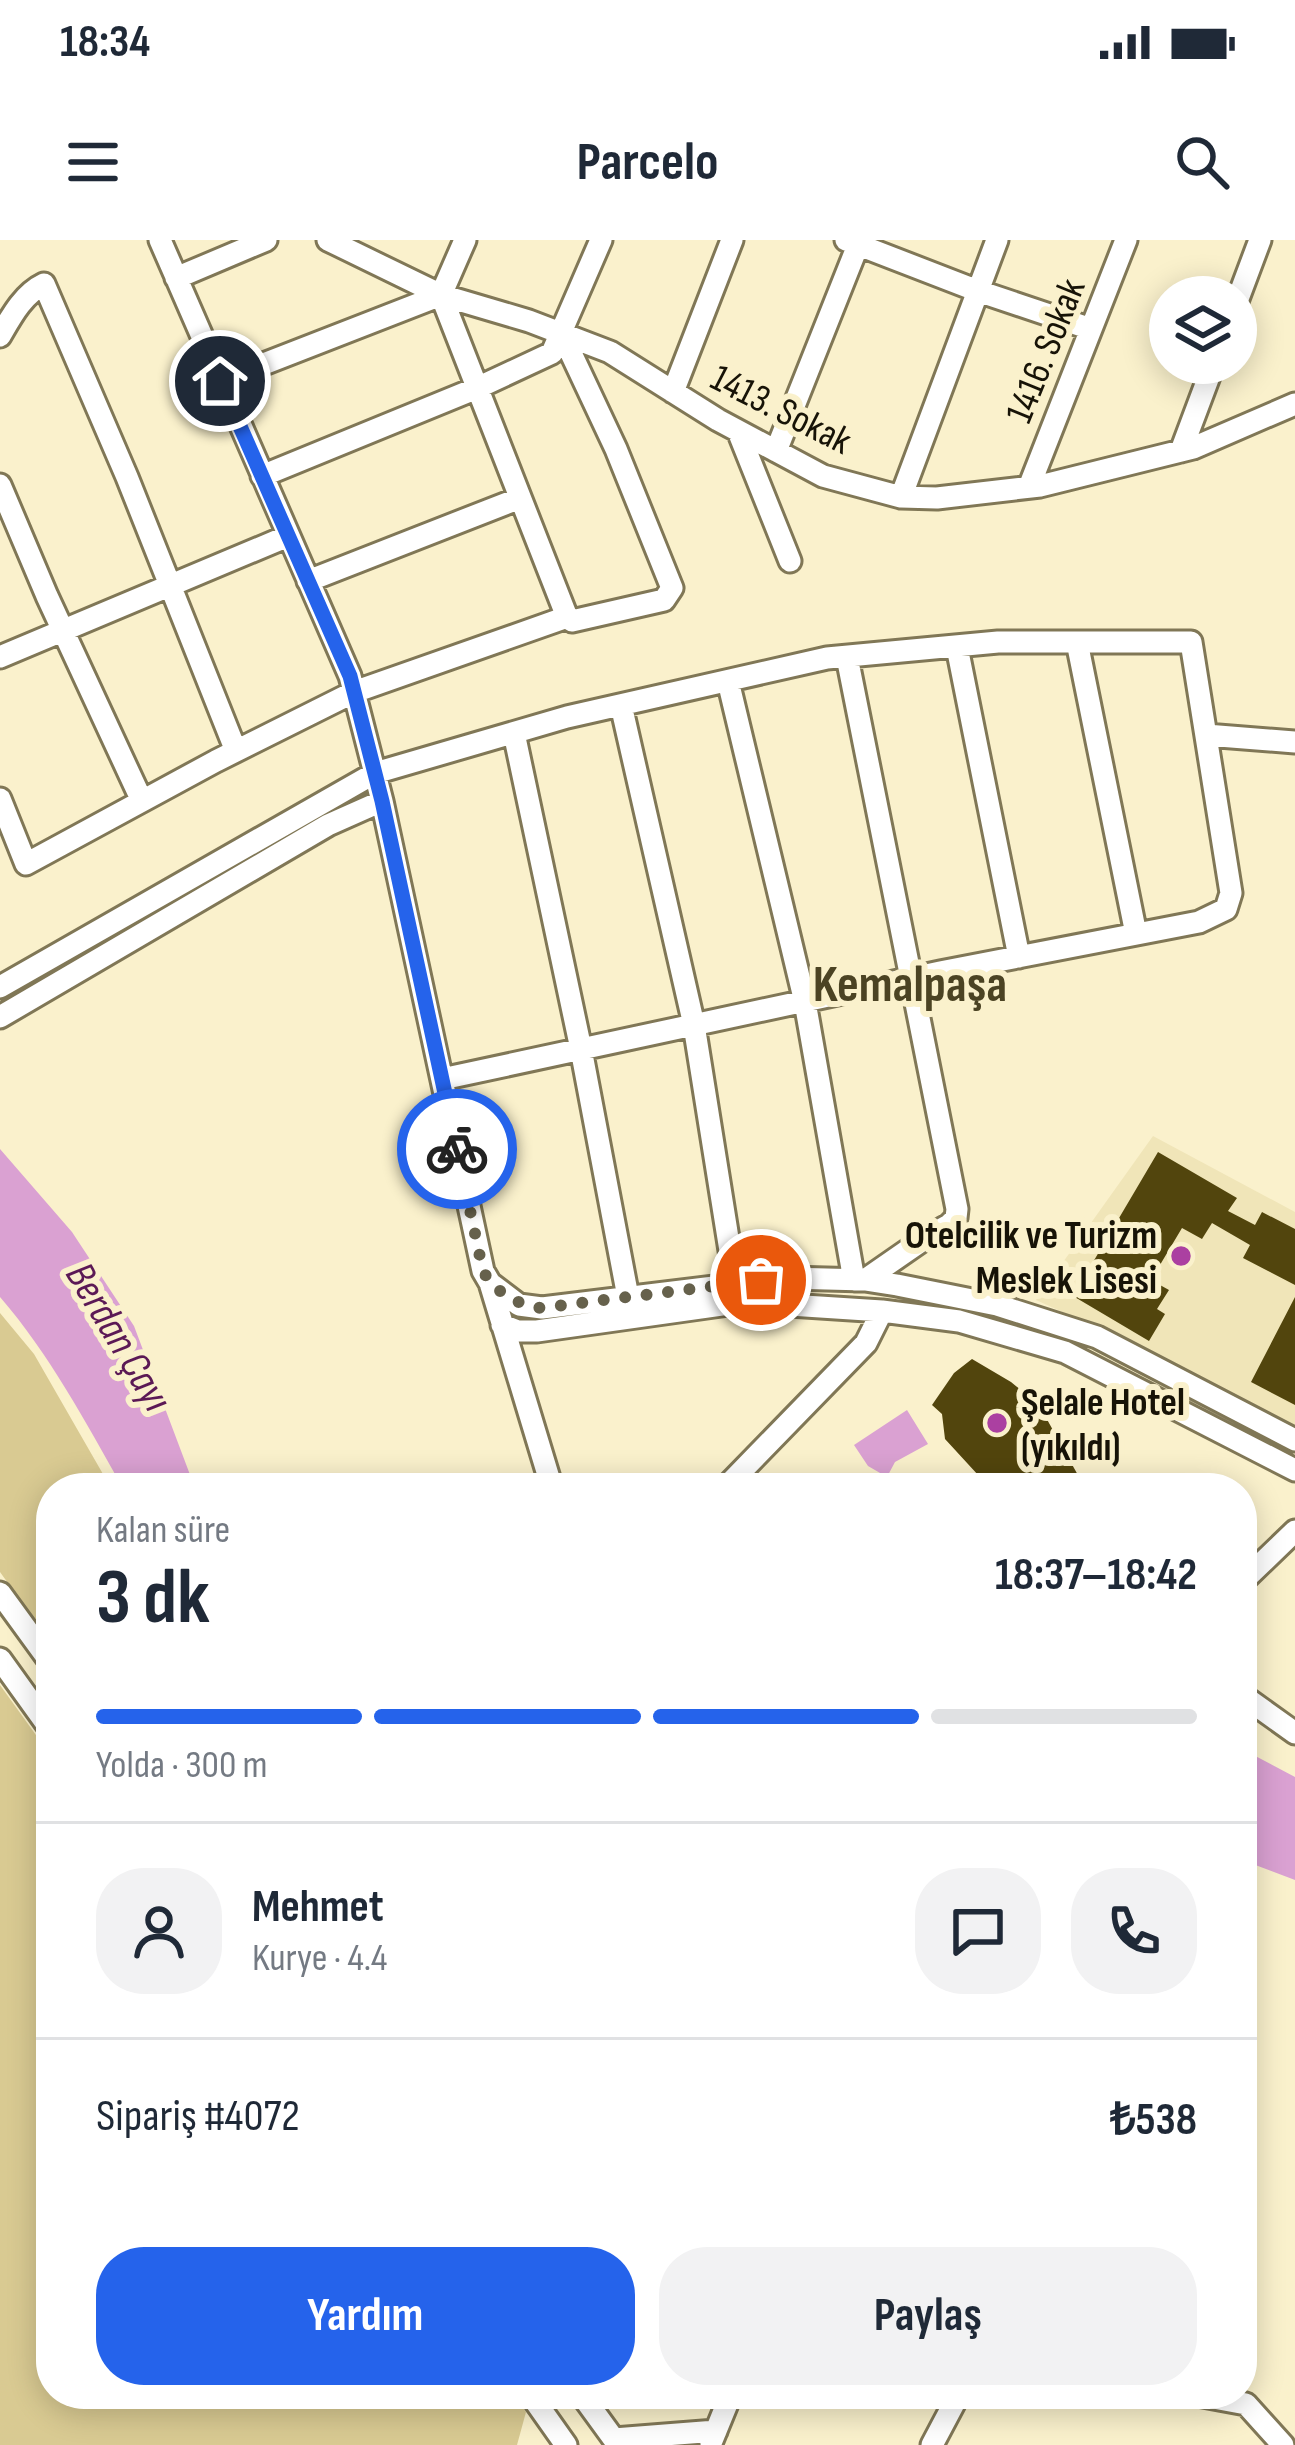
<!DOCTYPE html>
<html lang="tr">
<head>
<meta charset="utf-8">
<style>
	body { margin:0; font-family:"Sofia Sans Condensed",sans-serif; background:#f2f2f3; color:#1f2937; height:100vh; display:flex; flex-direction:column; font-size:45px; white-space:nowrap }
	* { box-sizing:border-box; margin:0 }
	p { font-size:39px; color:#747a83 }
	.icon { flex:none; width:66px; height:66px; fill:none; stroke:currentColor; stroke-width:2; stroke-linecap:round; stroke-linejoin:round }
	.map { position:relative; flex:1; overflow:hidden }
	.details { position:absolute; left:36px; top:1233px; width:1221px; height:936px; display:flex; flex-direction:column; background:#fff; border-radius:48px; box-shadow:0 6px 30px #0003 }
	.details>* { flex:none }
	.buttons { position:absolute; left:1149px; top:36px; display:grid; gap:24px }
	.buttons a { display:grid; place-items:center; width:108px; height:108px; border-radius:50%; background:#fff; box-shadow:0 6px 30px #0003; font-size:60px }
	.pin { position:absolute; display:grid; place-items:center; width:102px; height:102px; color:#fff; margin:-51px; border:6px solid #fff; border-radius:50%; box-shadow:0 3px 12px #0007 }
	.courier { position:absolute; display:grid; place-items:center; width:120px; height:120px; margin:-60px; border:9px solid #2563eb; border-radius:50%; background:#fff; color:#222; box-shadow:0 3px 15px #0007 }
	.head em { font-style:normal; font-weight:700 }
	.head div { display:flex; flex-direction:column-reverse }
	.head { display:flex; align-items:center; justify-content:space-between; height:204px; padding:0 60px }
	h1 { font-size:78px; font-weight:700; line-height:90px }
	.bar { display:grid; grid-template-columns:repeat(4,1fr); gap:18px 12px; align-content:center; height:144px; padding:0 60px }
	.bar i { height:15px; border-radius:9px; background:#e0e1e3 }
	.bar .active { background:#2563eb }
	.bar p { grid-column:span 4 }
	.line { display:flex; align-items:center; gap:30px; padding:0 60px; border-top:3px solid #e0e1e3 }
	.line div { flex:1 }
	.round { display:grid; place-items:center; flex:none; width:126px; height:126px; border-radius:48px; background:#f2f2f3 }
	.primary-button { display:flex; gap:24px; margin-top:auto; padding:24px 60px }
	.primary-button a { flex:1; height:138px; border-radius:48px; background:#2563eb; color:#fff; font-size:48px; font-weight:700; line-height:138px; text-align:center }
	.primary-button a+a { background:#f2f2f3; color:#1f2937 }
	.status { display:flex; justify-content:space-between; align-items:center; height:84px; padding:0 60px; background:#fff; direction:ltr }
	.status svg { height:33px; fill:currentColor }
	header { display:flex; justify-content:space-between; align-items:center; height:156px; padding:0 60px; background:#fff; font-size:54px; font-weight:700 }
	.map>svg:first-child { display:block }
</style>
</head>
<body>
<div class="status"><b>18:34</b><svg viewBox="0 0 49 12"><path d="M0 12V9h3v3zM5 12V6h3v6zM10 12V3h3v9zM15 12V0h3v12zM26 1h20v11H26zM47 4h2v5h-2z"/></svg></div>
<header><svg class="icon" aria-label="menu" viewBox="0 0 24 24"><path d="M4 6h16M4 12h16M4 18h16"/></svg>Parcelo<svg class="icon" aria-label="search" viewBox="0 0 24 24"><circle cx="10" cy="10" r="6"/><path d="M15 15l6 6"/></svg></header>
<div class="map">
<svg width="1295" height="2205" viewBox="0 0 1295 2205">
	<rect width="100%" height="100%" fill="#faf1cc"/>
	<path fill="#f0e5b8" d="M 1153,896 L 1295,972 L 1295,1190 L 1157,1115 L 1036,1060 Z"/>
	<path fill="#d9ca92" d="M 0,1073 L 34,1114 L 111,1248 L 51,1248 L 51,1403 L 0,1332 Z
		M 0,1445 L 51,1516 L 51,2154 L 513,2154 L 526,2172 L 517,2205 L 0,2205 Z"/>
	<path fill="#daa1d2" d="M 0,909 L 72,992 L 134,1086 L 195,1248 L 123,1248 C 85,1181 50,1115 0,1057 Z
		M 907,1170 L 928,1204 L 895,1222 L 887,1237 L 868,1226 L 854,1205 Z
		M 1242,1509 L 1295,1537 L 1295,1640 L 1242,1620 Z"/>
	<path fill="#52450d" d="M 1158,912 L 1237,958 L 1228,971 L 1255,985 L 1262,972 L 1295,989 L 1295,1045 L 1243,1018 L 1250,1005 L 1212,983 L 1202,999 L 1182,988 L 1151,1040 L 1169,1050 L 1157,1069 L 1165,1074 L 1149,1101 L 1073,1056 Z
		M 1295,1057 L 1295,1165 L 1251,1142 Z
		M 972,1119 L 1011,1142 L 1039,1165 L 1079,1237 L 1068,1248 L 990,1248 L 945,1199 L 942,1174 L 932,1165 L 954,1133 Z"/>
	<g fill="none" stroke-linecap="round" stroke-linejoin="round">
		<defs>
			<path id="minor" d="M 160,0 L 350,436 L 382,561 L 483,1031 L 490,1043 L 552,1248
				M 328,0 L 441,55 L 529,81 L 610,112 L 718,180 L 823,236 L 901,257 L 937,258 L 1040,246 L 1193,208 L 1295,164
				M 846,0 L 978,51 L 1091,89
				M 176,38 L 266,0
				M 441,55 L 465,0
				M 1236,64 L 1260,0
				M 0,96 C 11,77 23,54 44,44 L 127,237 L 236,511
				M 220,141 L 441,55 L 567,377
				M 673,152 L 732,0
				M 738,191 L 790,321
				M 776,211 L 860,0
				M 1181,211 L 1214,123
				M 262,236 L 477,148 L 552,113 L 601,0
				M 0,245 L 47,356 L 142,561
				M 1029,247 L 1126,0
				M 901,257 L 997,0
				M 308,341 L 520,258
				M 1077,402 L 1136,694
				M 957,407 L 1019,717
				M 0,417 L 288,296
				M 847,417 L 957,969 L 956,978 L 949,985 L 927,997 L 865,1040
				M 728,441 L 805,762 L 854,1040
				M 621,465 L 694,785 L 735,1042
				M 514,493 L 581,809 L 628,1057
				M 1206,495 L 1295,502
				M 0,559 L 26,624 L 216,521 L 354,452 L 567,377 L 572,381 L 664,360 L 672,348 L 616,209 L 562,94
				M 0,747 L 375,533 L 567,477 L 827,418 L 998,402 L 1191,402 L 1231,653 L 1226,669 L 1199,682 L 940,732 L 442,839
				M 0,777 L 328,585 L 382,561
				M 490,1043 L 519,1065 L 542,1068 L 788,1038 L 865,1040 L 897,1045 L 997,1065 L 1097,1097 L 1295,1200
				M 502,1085 L 518,1091 L 537,1091 L 743,1062 L 882,1071 L 959,1081 L 1065,1112 L 1295,1230
				M 725,1248 L 866,1103 L 882,1071
				M 1242,1342 L 1295,1291
				M 0,1353 L 51,1423
				M 0,1419 L 51,1490
				M 1242,1455 L 1295,1493
				M 530,2154 L 566,2205
				M 581,2154 L 618,2205
				M 1192,2154 L 1246,2164 L 1283,2205
				M 614,2199 L 716,2191
				M 711,2203 L 731,2154
				M 932,2205 L 959,2154"/>
		</defs>
		<use href="#minor" stroke="#807756" stroke-width="27"/>
		<use href="#minor" stroke="#fff" stroke-width="21"/>
	</g>
	<g fill="none" stroke-linecap="round" stroke-linejoin="round">
		<path stroke="#66614c" stroke-width="12" stroke-dasharray="0 21.6" d="M 457,909 L 483,1031 C 496,1053 517,1065 542,1068 L 761,1040"/>
		<path stroke="#2563eb" stroke-width="15" d="M 220,141 L 350,436 L 382,561 L 457,909"/>
	</g>
	<g fill="#ab40a1" stroke="#faf1cc" stroke-width="4.5">
		<circle cx="1181" cy="1016" r="12"/>
		<circle cx="997" cy="1183" r="12"/>
	</g>
	<g text-anchor="middle" stroke-width="12" stroke-linejoin="round" paint-order="stroke">
		<g font-size="39" fill="#171307" stroke="#faf1cc">
			<text transform="translate(1044 110) rotate(-68)" y="14">1416. Sokak</text>
			<text transform="translate(782 168) rotate(27)" y="14">1413. Sokak</text>
		</g>
		<g font-size="39" font-weight="bold" fill="#171307" stroke="#faf1cc" text-anchor="end">
			<text x="1157" y="1008">Otelcilik ve Turizm<tspan x="1157" dy="45">Meslek Lisesi</tspan></text>
			<text x="1021" y="1175" text-anchor="start">Şelale Hotel<tspan x="1021" dy="45">(yıkıldı)</tspan></text>
		</g>
		<g font-size="42" font-style="italic" fill="#5b1955" stroke="#faf1cc">
			<text transform="translate(120 1096) rotate(59)" y="15">Berdan Çayı</text>
		</g>
		<g font-size="51" font-weight="bold" fill="#4b4323" stroke="#faf1cc">
			<text x="910" y="761">Kemalpaşa</text>
		</g>
	</g>
</svg>
<div class="buttons">
<a><svg class="icon" aria-label="layers" viewBox="0 0 24 24"><path d="M12 4l9 5-9 5-9-5zM3 14l9 5 9-5"/></svg></a>
</div>
<div class="pin" style="left:761px;top:1040px;background:#ea580c"><svg class="icon" aria-label="bag" viewBox="0 0 24 24"><path d="M5 8h14l-1 12H6zM9 8a3 3 0 0 1 6 0"/></svg></div>
<div class="pin" style="left:220px;top:141px;background:#1f2937"><svg class="icon" aria-label="home" viewBox="0 0 24 24"><path d="M3 11l9-7 9 7M6 9v11h12V9"/></svg></div>
<div class="courier" style="left:457px;top:909px"><svg class="icon" aria-label="bike" viewBox="0 0 24 24"><circle cx="6" cy="16" r="4"/><circle cx="18" cy="16" r="4"/><path d="M6 16l4-8h5l3 8M10 8l3 8H6M13 5h3"/></svg></div>
<section class="details">
<div class="head"><div><h1>3 dk</h1><p>Kalan süre</p></div><em>18:37–18:42</em></div>
<div class="bar"><i class="active"></i><i class="active"></i><i class="active"></i><i></i><p>Yolda · 300 m</p></div>
<div class="line" style="height:216px"><a class="round"><svg class="icon" aria-label="person" viewBox="0 0 24 24"><circle cx="12" cy="8" r="4"/><path d="M4 21q1-7 8-7t8 7"/></svg></a><div><b>Mehmet</b><p>Kurye · 4.4</p></div><a class="round"><svg class="icon" aria-label="chat" viewBox="0 0 24 24"><path d="M4 5h16v11H9l-5 4z"/></svg></a><a class="round"><svg class="icon" aria-label="phone" viewBox="0 0 24 24"><path d="M5 4h4l2 5-3 2q2 4 5 5l2-3 5 2v4C11 20 4 13 5 4z"/></svg></a></div>
<div class="line" style="height:156px"><div>Sipariş #4072</div><b>₺538</b></div>
<div class="primary-button"><a>Yardım</a><a>Paylaş</a></div>
</section>
</div>
</body>
</html>
